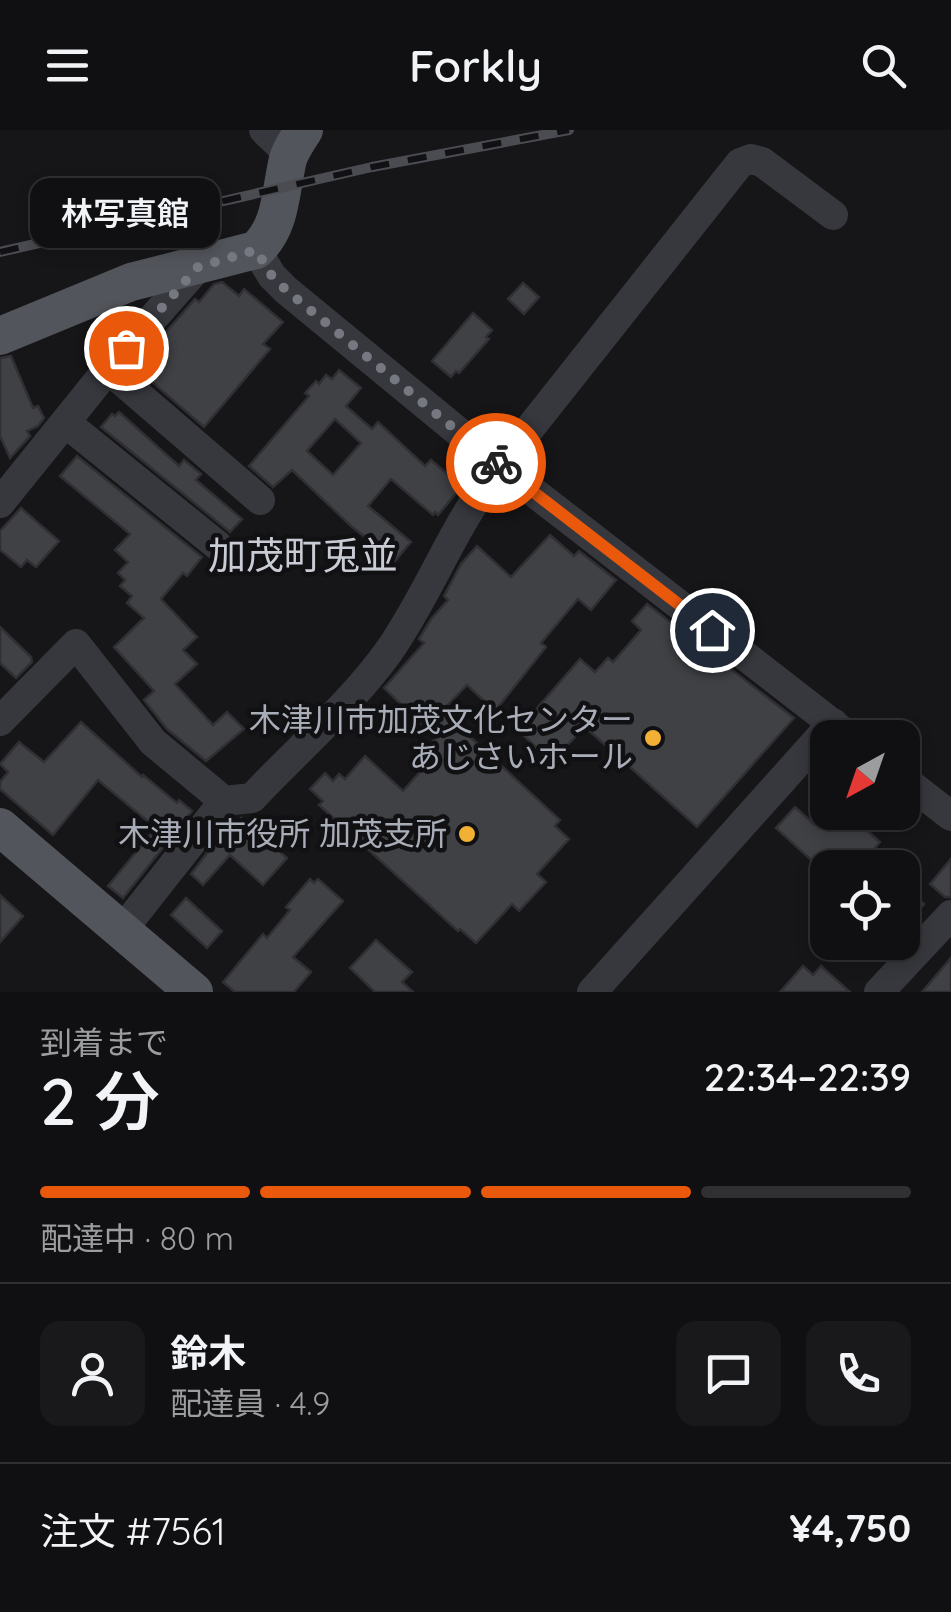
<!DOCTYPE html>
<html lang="ja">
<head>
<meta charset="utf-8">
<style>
	body { margin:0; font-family:Quicksand,"Noto Sans JP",sans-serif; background:#19191b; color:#f1f3f6; height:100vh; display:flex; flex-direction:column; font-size:38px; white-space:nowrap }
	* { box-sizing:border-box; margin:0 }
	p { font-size:32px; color:#9c9d9f }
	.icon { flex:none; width:55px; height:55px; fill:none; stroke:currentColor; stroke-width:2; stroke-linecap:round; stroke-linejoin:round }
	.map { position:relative; height:862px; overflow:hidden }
	.panel { display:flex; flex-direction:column; background:#101012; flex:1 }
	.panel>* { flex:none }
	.needle { width:65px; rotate:220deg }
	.fabs { position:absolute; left:810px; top:590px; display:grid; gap:20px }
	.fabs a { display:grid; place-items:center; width:110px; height:110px; border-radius:20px; background:#101012; box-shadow:0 5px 15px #0003,0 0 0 2px #303032; font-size:50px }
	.pin { position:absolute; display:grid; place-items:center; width:85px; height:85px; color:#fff; margin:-42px; border:5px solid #fff; border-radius:50%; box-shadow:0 2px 10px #0007 }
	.courier { position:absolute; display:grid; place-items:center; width:100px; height:100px; margin:-50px; border:8px solid #ea580c; border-radius:50%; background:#fff; color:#222; box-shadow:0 2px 12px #0007 }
	.bubble { position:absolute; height:70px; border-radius:20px; background:#101012; box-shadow:0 5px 15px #0003,0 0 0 2px #303032; font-size:32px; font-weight:600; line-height:70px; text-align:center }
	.headline em { font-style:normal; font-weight:600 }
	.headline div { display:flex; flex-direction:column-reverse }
	.headline { display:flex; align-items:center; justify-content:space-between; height:170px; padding:0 40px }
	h1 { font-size:65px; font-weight:600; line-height:75px }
	.bar { display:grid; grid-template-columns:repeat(4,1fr); gap:15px 10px; align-content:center; height:120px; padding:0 40px }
	.bar i { height:12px; border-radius:8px; background:#303032 }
	.bar .current { background:#ea580c }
	.bar p { grid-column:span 4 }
	.line { display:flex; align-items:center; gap:25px; padding:0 40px; border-top:2px solid #303032 }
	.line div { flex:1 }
	.round { display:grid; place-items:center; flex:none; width:105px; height:105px; border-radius:20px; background:#19191b }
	header { display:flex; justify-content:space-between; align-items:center; height:130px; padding:0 40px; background:#101012; font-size:45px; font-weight:600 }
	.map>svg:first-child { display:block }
</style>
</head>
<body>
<header><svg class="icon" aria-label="menu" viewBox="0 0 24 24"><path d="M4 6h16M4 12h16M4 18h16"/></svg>Forkly<svg class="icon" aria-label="search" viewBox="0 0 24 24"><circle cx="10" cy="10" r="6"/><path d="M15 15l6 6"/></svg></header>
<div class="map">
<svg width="951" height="862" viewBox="0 0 951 862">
	<rect width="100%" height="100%" fill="#161618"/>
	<path fill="#404145" stroke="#303034" stroke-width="2.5" fill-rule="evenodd" d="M 222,152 L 239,166 L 244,159 L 283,192 L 263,214 L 270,219 L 204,297 L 137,239 L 148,228 L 145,226 L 195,169 L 199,172 L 214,154 Z
		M 523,153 L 539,167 L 524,184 L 508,169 Z
		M 473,183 L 492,200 L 486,207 L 489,209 L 459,243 L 456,241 L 451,247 L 432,231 Z
		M 11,226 L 33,278 L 38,276 L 44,288 L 38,296 L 27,301 L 30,306 L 10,328 L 0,306 L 0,228 Z
		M 339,240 L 361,258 L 346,276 L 372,299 L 378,292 L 425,336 L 431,330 L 462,356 L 438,385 L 435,382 L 433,385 L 391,349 L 368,376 L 411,412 L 395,431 L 351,396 L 292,340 L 273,357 L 249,336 L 309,266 L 305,263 L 316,251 L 319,254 L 326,245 L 332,249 ZM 335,289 L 361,313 L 333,345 L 307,321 Z
		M 119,282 L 179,336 L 184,330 L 201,344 L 196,350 L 242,389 L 230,402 L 101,297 L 112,284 L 115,286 Z
		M 77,326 L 202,427 L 187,446 L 183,443 L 161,469 L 197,507 L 183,520 L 197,534 L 175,554 L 213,595 L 227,582 L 244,599 L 206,631 L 167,599 L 144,570 L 154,561 L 114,517 L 144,488 L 127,473 L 132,466 L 120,456 L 125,450 L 118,443 L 128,432 L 115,420 L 130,404 L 60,346 Z
		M 21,378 L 59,411 L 36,437 L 27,430 L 21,437 L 0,420 L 0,401 Z
		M 550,405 L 574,426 L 579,421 L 616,450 L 591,480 L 578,469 L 541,513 L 546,517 L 495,581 L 467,555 L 442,581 L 560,690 L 555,696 L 569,709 L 537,744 L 546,752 L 519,781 L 512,774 L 476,813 L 460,799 L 458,801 L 319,675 L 323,671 L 310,659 L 325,643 L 333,651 L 339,644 L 345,649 L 365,626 L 403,661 L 434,626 L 426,619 L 436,608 L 384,558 L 424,513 L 419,509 L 431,489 L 448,470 L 444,466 L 461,434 L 477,416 L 511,447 Z
		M 647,474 L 794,588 L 697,697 L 585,597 L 551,632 L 518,600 L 580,529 L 595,542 L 608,528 L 613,532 L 641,500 L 632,491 Z
		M 0,497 L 31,527 L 32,532 L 16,548 L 0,533 Z
		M 81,592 L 142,647 L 143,645 L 177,673 L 179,670 L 192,681 L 123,768 L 108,756 L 156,698 L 98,650 L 53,705 L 0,659 L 0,652 L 8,642 L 0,634 L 19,612 L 44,632 Z
		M 795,677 L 815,695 L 826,682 L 846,682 L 880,712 L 858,738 L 820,738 L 776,698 Z
		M 241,688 L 287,728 L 263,755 L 230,725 L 203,755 L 191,744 L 221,705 L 223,707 Z
		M 951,729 L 951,767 L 945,767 L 930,754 Z
		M 310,749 L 314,753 L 318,749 L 343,771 L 293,827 L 311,842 L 294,862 L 235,862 L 223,852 L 263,804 L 267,808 L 290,780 L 286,777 Z
		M 902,755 L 924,774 L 902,798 Z
		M 0,765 L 23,786 L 0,812 Z
		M 186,768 L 222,801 L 207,818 L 171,785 Z
		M 376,810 L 412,842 L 402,852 L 413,862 L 375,862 L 350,838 Z
		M 951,828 L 951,862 L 922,862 Z
		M 803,836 L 813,845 L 821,836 L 850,862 L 780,862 Z"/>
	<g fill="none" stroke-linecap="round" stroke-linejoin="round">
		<path stroke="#37383d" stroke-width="30" d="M 264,0 L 289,24
			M 833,85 L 762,32 L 751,29 L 740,33 L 500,336 L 851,608
			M 108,239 L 260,370
			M 66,293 L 217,415
			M 0,373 L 108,239 L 198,137
			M 0,591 L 76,514 L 153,612 L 224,671
			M 902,648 L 951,686
			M 123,799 L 224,671 L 252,668 C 296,621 352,573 389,521 C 430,462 454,393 500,336 L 286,160 L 272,146 L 256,120
			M 592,862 L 833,593
			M 879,862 L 951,785"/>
		<path stroke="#53555c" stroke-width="38" d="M 0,206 L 131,152 L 256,120 C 282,96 280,62 288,29 C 291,19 298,9 304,0
			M 0,697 L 194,862"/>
		<defs>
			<path id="rail" d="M 0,122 L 372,37 L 569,0"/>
		</defs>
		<use href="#rail" stroke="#4a4c52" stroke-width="10"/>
		<use href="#rail" stroke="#111113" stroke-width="6" stroke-dasharray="19" stroke-linecap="butt"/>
	</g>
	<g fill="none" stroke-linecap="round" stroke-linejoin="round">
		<path stroke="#757880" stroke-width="10" stroke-dasharray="0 18" d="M 126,218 L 198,137 L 256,120 L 272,146 L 286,160 L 496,333"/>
		<path stroke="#ea580c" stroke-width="12" d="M 496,333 L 712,500"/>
	</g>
	<g fill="#f2b134" stroke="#111113" stroke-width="4">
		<circle cx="653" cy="608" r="10"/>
		<circle cx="467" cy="704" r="10"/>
	</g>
	<g text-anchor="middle" stroke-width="9" stroke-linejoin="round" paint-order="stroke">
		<g font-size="32" fill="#a8adb8" stroke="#111113" text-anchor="end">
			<text x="633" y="601">木津川市加茂文化センター<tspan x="633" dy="37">あじさいホール</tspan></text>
			<text x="447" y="715">木津川市役所 加茂支所</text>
		</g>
		<g font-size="38" fill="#c9ccd4" stroke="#111113">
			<text x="303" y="439">加茂町兎並</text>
		</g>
	</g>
</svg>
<div class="fabs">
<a><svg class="needle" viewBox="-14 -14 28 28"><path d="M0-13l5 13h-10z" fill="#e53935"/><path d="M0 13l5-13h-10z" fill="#9c9d9f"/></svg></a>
<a><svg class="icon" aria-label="locate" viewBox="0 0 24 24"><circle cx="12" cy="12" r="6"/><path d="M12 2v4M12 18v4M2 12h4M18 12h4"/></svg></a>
</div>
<div class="pin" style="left:126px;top:218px;background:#ea580c"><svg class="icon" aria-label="bag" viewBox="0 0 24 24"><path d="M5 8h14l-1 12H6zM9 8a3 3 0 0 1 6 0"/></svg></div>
<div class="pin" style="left:712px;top:500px;background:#1f2937"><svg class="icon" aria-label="home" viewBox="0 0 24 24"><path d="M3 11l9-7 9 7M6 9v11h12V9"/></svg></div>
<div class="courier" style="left:496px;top:333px"><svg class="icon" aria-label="bike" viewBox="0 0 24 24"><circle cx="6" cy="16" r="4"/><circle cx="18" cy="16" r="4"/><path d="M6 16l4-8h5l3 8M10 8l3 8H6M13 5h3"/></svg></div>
<div class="bubble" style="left:30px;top:48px;width:190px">林写真館</div>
</div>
<section class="panel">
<div class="headline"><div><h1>2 分</h1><p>到着まで</p></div><em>22:34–22:39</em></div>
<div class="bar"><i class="current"></i><i class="current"></i><i class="current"></i><i></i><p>配達中 · 80 m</p></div>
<div class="line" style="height:180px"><a class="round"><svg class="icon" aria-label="person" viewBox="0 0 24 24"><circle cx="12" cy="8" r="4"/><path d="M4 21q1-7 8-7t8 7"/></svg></a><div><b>鈴木</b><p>配達員 · 4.9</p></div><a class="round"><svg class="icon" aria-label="chat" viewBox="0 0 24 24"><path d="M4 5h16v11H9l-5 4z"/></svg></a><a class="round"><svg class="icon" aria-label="phone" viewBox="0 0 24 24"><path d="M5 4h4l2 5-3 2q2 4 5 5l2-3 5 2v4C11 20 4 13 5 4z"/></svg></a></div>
<div class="line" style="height:130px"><div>注文 #7561</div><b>¥4,750</b></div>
</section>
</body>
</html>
